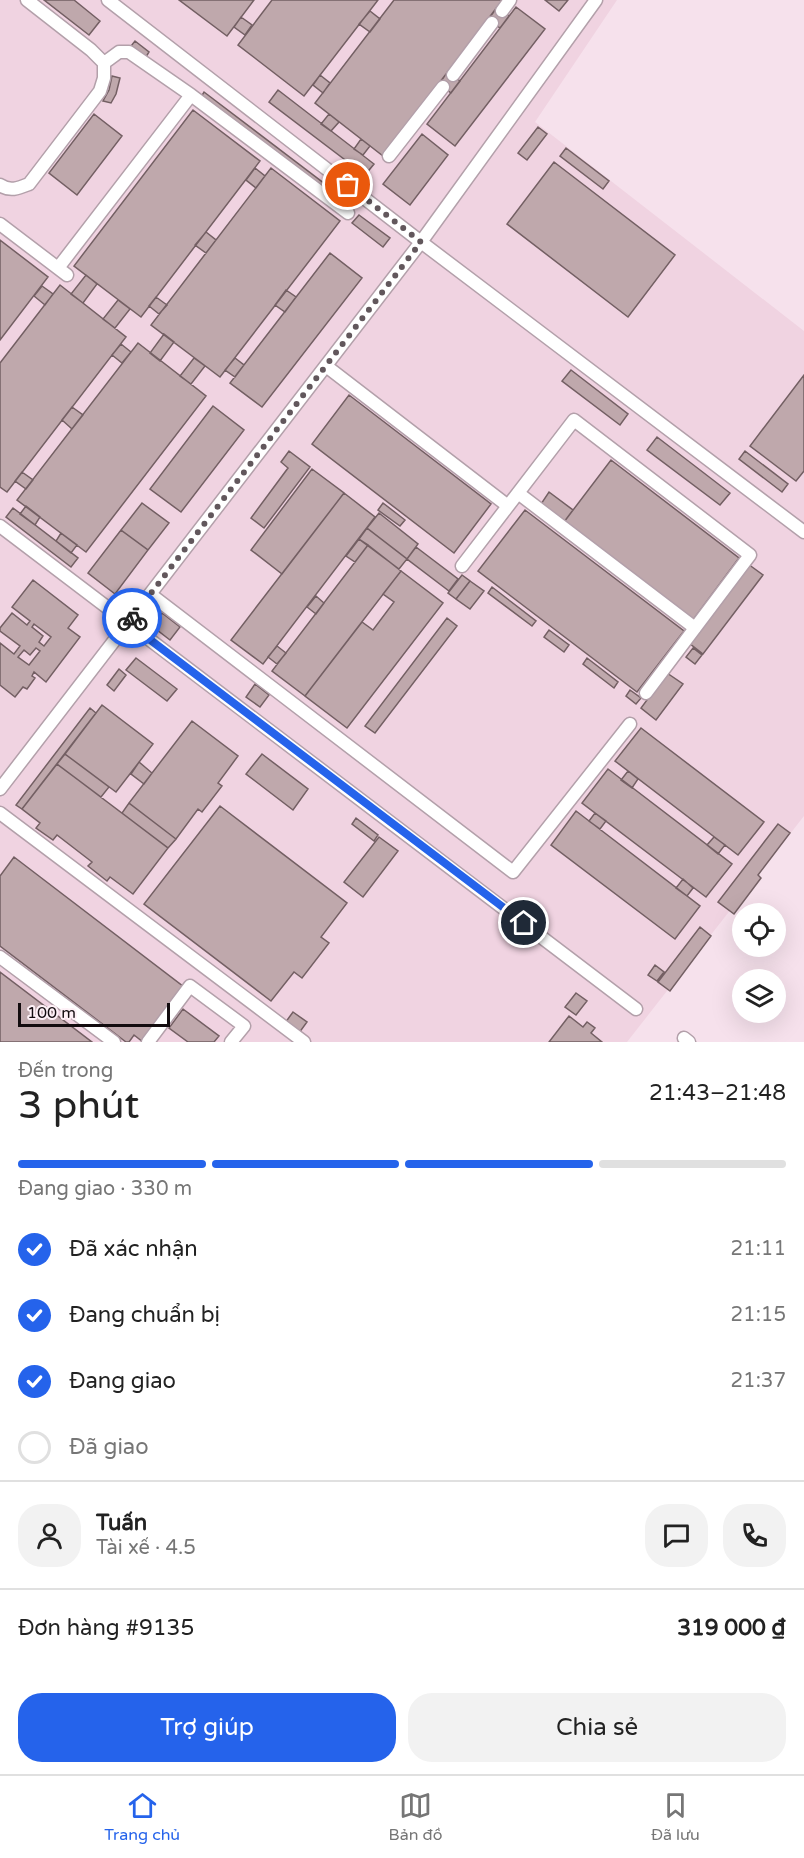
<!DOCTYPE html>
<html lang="vi">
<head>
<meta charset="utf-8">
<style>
	body { margin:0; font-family:"Varela Round",sans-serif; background:#f2f2f2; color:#222; height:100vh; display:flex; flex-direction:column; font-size:22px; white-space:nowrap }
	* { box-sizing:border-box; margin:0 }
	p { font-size:20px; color:#767676 }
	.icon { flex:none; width:33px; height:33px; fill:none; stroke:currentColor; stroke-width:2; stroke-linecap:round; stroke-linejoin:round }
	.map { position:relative; height:1042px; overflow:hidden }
	.side { display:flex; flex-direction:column; background:#fff; flex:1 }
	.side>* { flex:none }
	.controls { position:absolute; left:732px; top:903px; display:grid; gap:12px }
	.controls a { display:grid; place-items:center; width:54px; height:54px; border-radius:50%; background:#fff; box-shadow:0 6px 24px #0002; font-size:30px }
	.scale { position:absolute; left:18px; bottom:15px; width:152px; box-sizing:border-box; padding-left:6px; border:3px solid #130c0f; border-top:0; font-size:16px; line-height:21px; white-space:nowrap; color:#130c0f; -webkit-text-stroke:4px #fef1f7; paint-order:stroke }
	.pin { position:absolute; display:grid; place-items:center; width:51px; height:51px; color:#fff; margin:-26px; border:3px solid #fff; border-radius:50%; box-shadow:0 2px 6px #0007 }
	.courier { position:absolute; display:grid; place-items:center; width:60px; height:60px; margin:-30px; border:4px solid #2563eb; border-radius:50%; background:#fff; color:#222; box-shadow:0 2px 8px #0007 }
	.overview em { font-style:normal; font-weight:600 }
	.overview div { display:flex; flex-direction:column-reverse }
	.overview { display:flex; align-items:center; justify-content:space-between; height:102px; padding:0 18px }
	h1 { font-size:39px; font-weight:600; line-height:45px }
	.bar { display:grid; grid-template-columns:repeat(4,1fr); gap:9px 6px; align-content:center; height:72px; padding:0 18px }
	.bar i { height:8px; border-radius:4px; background:#e0e0e0 }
	.bar .active { background:#2563eb }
	.bar p { grid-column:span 4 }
	.line { display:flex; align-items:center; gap:15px; padding:0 18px; border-top:2px solid #e0e0e0 }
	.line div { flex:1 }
	.round { display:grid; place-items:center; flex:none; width:63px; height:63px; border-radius:24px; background:#f2f2f2 }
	ol { padding:0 18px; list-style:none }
	li { display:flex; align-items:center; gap:18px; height:66px }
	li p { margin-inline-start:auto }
	li .icon { padding:6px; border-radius:50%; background:#2563eb; color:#fff; stroke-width:4 }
	li:last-child { color:#767676 }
	li i { width:33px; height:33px; border:3px solid #e0e0e0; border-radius:50% }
	.button { display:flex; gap:12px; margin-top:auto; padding:12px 18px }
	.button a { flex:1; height:69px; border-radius:24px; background:#2563eb; color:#fff; font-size:24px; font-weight:600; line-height:69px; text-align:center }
	.button a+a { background:#f2f2f2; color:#222 }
	.tabs { display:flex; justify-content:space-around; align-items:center; height:84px; border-top:2px solid #e0e0e0; background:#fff; font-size:16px; color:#767676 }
	.tabs a { display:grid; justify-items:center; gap:3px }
	.tabs .active { color:#2563eb }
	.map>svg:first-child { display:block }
</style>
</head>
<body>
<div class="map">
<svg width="804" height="1042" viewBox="0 0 804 1042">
	<rect width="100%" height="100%" fill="#f6e1ec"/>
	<path fill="#f0d3e1" d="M 0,0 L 617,0 L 535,122 L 804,331 L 804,816 L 627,1042 L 0,1042 Z"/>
	<path fill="#bfa8ac" stroke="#735f63" stroke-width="1.5" fill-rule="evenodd" d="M 44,0 L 74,0 L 100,21 L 89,35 Z
		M 179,0 L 254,0 L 227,36 Z
		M 272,0 L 378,0 L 304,96 L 238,45 Z
		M 394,0 L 503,0 L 383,156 L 315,103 Z
		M 545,0 L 568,0 L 559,11 Z
		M 497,7 L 509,16 L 500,28 L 488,19 Z
		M 516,7 L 545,29 L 455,146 L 427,124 Z
		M 370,11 L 380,19 L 370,32 L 359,24 Z
		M 241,17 L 252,25 L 245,35 L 234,27 Z
		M 135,41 L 149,52 L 146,57 L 131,46 Z
		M 448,71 L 460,81 L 451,93 L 439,84 Z
		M 320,75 L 330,83 L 323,93 L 313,85 Z
		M 112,76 L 120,78 L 116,94 L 111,103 L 103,101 L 109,90 Z
		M 278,90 L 374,164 L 365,175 L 269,102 Z
		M 204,92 L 342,197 L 338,202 L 201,97 Z
		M 193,110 L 260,161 L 141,317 L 74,266 Z
		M 94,114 L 122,136 L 77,195 L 49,173 Z
		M 329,114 L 339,122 L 331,131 L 321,124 Z
		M 538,127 L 547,134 L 527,160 L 518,153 Z
		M 422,134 L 448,155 L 410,205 L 383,184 Z
		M 361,139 L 370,146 L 363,155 L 354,149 Z
		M 566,148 L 609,181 L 603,189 L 560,156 Z
		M 554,162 L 675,255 L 628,317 L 507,224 Z
		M 255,168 L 265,176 L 256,188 L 246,180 Z
		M 271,168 L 340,221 L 220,377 L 151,325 Z
		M 359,215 L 390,238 L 383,247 L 352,223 Z
		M 206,232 L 216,240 L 206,253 L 195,245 Z
		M 0,240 L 48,277 L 0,340 Z
		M 330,253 L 362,278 L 262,407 L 230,383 Z
		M 86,275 L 97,284 L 83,303 L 71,294 Z
		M 60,285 L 126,337 L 7,492 L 0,487 L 0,363 Z
		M 42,286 L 53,294 L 45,305 L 34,296 Z
		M 286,290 L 296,297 L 285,312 L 275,305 Z
		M 156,297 L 167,305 L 159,314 L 149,306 Z
		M 118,300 L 130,309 L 115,328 L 103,319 Z
		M 164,334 L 174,342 L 160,361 L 150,353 Z
		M 138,343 L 206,396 L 86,552 L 17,500 Z
		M 121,344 L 131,352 L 122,363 L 112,355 Z
		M 194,358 L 205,366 L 191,384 L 180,376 Z
		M 235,358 L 244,365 L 235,377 L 225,370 Z
		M 571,370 L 628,414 L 620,425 L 562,381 Z
		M 804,375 L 804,471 L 796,481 L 750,446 Z
		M 349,395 L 491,504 L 454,553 L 312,444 Z
		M 213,406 L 244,430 L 181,512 L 150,489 Z
		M 72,407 L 83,415 L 72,429 L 62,420 Z
		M 657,437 L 730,493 L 720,505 L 647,450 Z
		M 289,451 L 310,467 L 264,528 L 251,518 L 288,468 L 281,462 Z
		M 745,451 L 788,484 L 782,492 L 739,459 Z
		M 611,460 L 739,558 L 693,620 L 564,522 Z
		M 312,469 L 344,493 L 282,574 L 251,550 Z
		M 22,472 L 33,480 L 26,489 L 15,481 Z
		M 549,492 L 573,510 L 564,522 L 541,504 Z
		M 344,493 L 375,517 L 263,664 L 231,640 Z
		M 142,503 L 169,523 L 148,550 L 121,530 Z
		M 383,503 L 405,520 L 400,526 L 378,510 Z
		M 26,506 L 40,517 L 35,525 L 20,514 Z
		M 13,508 L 78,558 L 71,567 L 6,517 Z
		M 525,510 L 684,631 L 637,692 L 478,571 Z
		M 379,513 L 418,544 L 407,559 L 367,528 Z
		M 367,528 L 407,559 L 399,569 L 359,539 Z
		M 121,530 L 148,550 L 115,594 L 88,573 Z
		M 61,533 L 77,545 L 71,553 L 56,541 Z
		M 359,539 L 368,545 L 355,562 L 346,556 Z
		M 368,545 L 401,571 L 305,696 L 272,671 Z
		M 416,547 L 458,579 L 449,591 L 407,559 Z
		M 748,564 L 763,575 L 703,654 L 689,643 Z
		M 401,571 L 443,603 L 347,728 L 305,696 L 362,622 L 373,630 L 394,602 L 383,594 Z
		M 462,575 L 470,581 L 456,599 L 448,593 Z
		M 33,580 L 78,615 L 68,628 L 80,637 L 46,682 L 34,672 L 32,676 L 35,678 L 27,689 L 23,687 L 15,697 L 0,685 L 0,643 L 14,654 L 20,646 L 0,631 L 0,628 L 12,613 L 27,625 L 30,621 L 12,607 ZM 34,624 L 51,637 L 44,646 L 39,642 L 43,636 L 32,627 ZM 36,648 L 40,651 L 29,665 L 18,657 L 24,650 L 30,655 Z
		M 470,581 L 484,591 L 470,609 L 456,599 Z
		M 492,587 L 536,621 L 532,626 L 488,593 Z
		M 316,596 L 324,603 L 316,614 L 307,607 Z
		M 162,613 L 180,627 L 170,640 L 152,626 Z
		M 447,618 L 457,626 L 375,733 L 365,726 Z
		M 549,630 L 569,645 L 564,652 L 544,637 Z
		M 277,646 L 286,653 L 277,664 L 268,657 Z
		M 693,648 L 702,655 L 695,664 L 686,657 Z
		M 136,658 L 177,689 L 167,701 L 126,670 Z
		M 587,658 L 618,682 L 614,688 L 583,664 Z
		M 119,669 L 126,675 L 114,691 L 107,685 Z
		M 667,673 L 683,684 L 656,720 L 641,708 Z
		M 255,684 L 269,695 L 260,707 L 246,697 Z
		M 630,690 L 641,698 L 636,704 L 626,696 Z
		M 102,705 L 153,744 L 116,792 L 65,754 Z
		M 90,708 L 96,713 L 22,809 L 16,805 Z
		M 192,721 L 238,756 L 218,783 L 222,786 L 202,812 L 198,809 L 176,839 L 129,803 Z
		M 641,728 L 764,822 L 738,855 L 615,761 Z
		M 65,754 L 109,787 L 101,797 L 57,764 Z
		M 262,754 L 308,789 L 293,810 L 246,774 Z
		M 139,762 L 152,773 L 144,784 L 131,774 Z
		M 57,764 L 168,848 L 133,894 L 110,877 L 107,881 L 88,866 L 92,862 L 57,835 L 53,840 L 36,828 L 40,823 L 22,809 Z
		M 608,769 L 732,864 L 706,897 L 582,803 Z
		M 628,771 L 638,779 L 632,788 L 621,780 Z
		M 129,803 L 176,839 L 168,848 L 122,813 Z
		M 220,806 L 347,903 L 321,937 L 329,943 L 302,978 L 294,972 L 271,1001 L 144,904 Z
		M 576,811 L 700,906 L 675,939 L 551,845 Z
		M 595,813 L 606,821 L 600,829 L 589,821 Z
		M 356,818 L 378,835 L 374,841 L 352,824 Z
		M 778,824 L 790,833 L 758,875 L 761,878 L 734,914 L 718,902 Z
		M 379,837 L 398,851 L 363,897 L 344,882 Z
		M 714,837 L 725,845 L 718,854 L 707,845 Z
		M 14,857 L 184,987 L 143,1042 L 134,1035 L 129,1042 L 126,1042 L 0,946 L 0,876 Z
		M 683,879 L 693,888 L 687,896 L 676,888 Z
		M 700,927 L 711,936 L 670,991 L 658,982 Z
		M 655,965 L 664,972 L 657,981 L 648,975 Z
		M 0,972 L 92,1042 L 0,1042 Z
		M 576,993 L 587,1001 L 576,1015 L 565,1007 Z
		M 183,1009 L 219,1036 L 214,1042 L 188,1042 L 169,1028 Z
		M 293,1012 L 307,1022 L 299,1033 L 285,1023 Z
		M 569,1016 L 583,1027 L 587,1022 L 595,1028 L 591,1033 L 602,1042 L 549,1042 Z"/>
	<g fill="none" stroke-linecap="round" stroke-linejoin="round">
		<defs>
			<path id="minor" d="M 108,0 L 421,242 L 804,532
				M 502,11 L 510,0
				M 104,63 L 119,52 L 129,52 L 191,95 L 348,213
				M 453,75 L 492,23
				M 389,156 L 443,87
				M 0,185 C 10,192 19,188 29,184 L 100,91 L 104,78 L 104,63 L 91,50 L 27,0
				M 0,224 L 67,275
				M 58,268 L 191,95
				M 326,366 L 508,506
				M 518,493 L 695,628
				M 0,526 L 636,1009
				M 462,566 L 574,420 L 750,555 L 646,693
				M 150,594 L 513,872 L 630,724
				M 0,789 L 421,242 L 596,0
				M 0,813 L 304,1042
				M 0,957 L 114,1042
				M 684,1038 L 689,1042
				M 148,1042 L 190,986 L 244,1026 L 231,1042"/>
		</defs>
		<use href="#minor" stroke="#b3a0aa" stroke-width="15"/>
		<use href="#minor" stroke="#fff" stroke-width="12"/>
	</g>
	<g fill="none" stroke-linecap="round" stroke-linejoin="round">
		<path stroke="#62575c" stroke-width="6" stroke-dasharray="0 10.8" d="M 132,618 L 421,242 L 348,185"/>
		<path stroke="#2563eb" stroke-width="8" d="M 132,618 L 128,623 L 524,923"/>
	</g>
</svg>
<div class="controls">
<a><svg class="icon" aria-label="locate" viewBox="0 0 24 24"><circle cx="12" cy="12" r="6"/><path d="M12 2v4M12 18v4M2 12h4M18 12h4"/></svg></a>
<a><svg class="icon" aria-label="layers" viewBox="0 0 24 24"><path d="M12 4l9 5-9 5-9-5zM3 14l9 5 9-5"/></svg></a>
</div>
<div class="scale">100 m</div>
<div class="pin" style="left:348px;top:185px;background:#ea580c"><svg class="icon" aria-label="bag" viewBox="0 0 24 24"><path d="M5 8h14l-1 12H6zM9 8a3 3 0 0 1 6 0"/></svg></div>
<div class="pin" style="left:524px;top:923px;background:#1f2937"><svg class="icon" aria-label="home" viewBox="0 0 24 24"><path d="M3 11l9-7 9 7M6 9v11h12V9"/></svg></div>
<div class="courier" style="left:132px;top:618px"><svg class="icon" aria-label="bike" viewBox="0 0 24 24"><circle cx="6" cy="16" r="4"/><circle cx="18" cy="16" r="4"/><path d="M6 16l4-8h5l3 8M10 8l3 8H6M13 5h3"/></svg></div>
</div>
<section class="side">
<div class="overview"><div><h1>3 phút</h1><p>Đến trong</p></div><em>21:43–21:48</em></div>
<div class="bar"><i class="active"></i><i class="active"></i><i class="active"></i><i></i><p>Đang giao · 330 m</p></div>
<ol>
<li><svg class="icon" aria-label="check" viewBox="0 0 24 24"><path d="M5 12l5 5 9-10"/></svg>Đã xác nhận<p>21:11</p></li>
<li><svg class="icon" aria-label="check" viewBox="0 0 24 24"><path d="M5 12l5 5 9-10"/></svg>Đang chuẩn bị<p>21:15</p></li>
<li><svg class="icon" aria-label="check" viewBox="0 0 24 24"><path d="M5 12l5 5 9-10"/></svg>Đang giao<p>21:37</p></li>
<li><i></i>Đã giao</li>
</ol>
<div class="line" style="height:108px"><a class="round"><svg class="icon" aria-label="person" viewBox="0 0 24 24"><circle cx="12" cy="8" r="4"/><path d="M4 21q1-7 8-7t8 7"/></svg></a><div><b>Tuấn</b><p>Tài xế · 4.5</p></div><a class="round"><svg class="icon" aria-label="chat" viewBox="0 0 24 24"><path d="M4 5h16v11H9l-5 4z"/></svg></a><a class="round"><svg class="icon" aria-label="phone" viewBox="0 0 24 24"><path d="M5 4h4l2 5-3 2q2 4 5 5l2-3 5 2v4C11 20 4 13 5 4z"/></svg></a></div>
<div class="line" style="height:78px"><div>Đơn hàng #9135</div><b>319 000 ₫</b></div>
<div class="button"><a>Trợ giúp</a><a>Chia sẻ</a></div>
</section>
<nav class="tabs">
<a class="active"><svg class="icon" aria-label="home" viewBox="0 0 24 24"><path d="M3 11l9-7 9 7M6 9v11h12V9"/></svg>Trang chủ</a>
<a><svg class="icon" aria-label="map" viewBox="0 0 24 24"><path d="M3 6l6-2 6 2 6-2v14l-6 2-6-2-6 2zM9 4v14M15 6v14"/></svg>Bản đồ</a>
<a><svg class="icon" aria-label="saved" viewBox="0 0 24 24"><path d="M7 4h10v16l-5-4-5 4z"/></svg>Đã lưu</a>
</nav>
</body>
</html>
